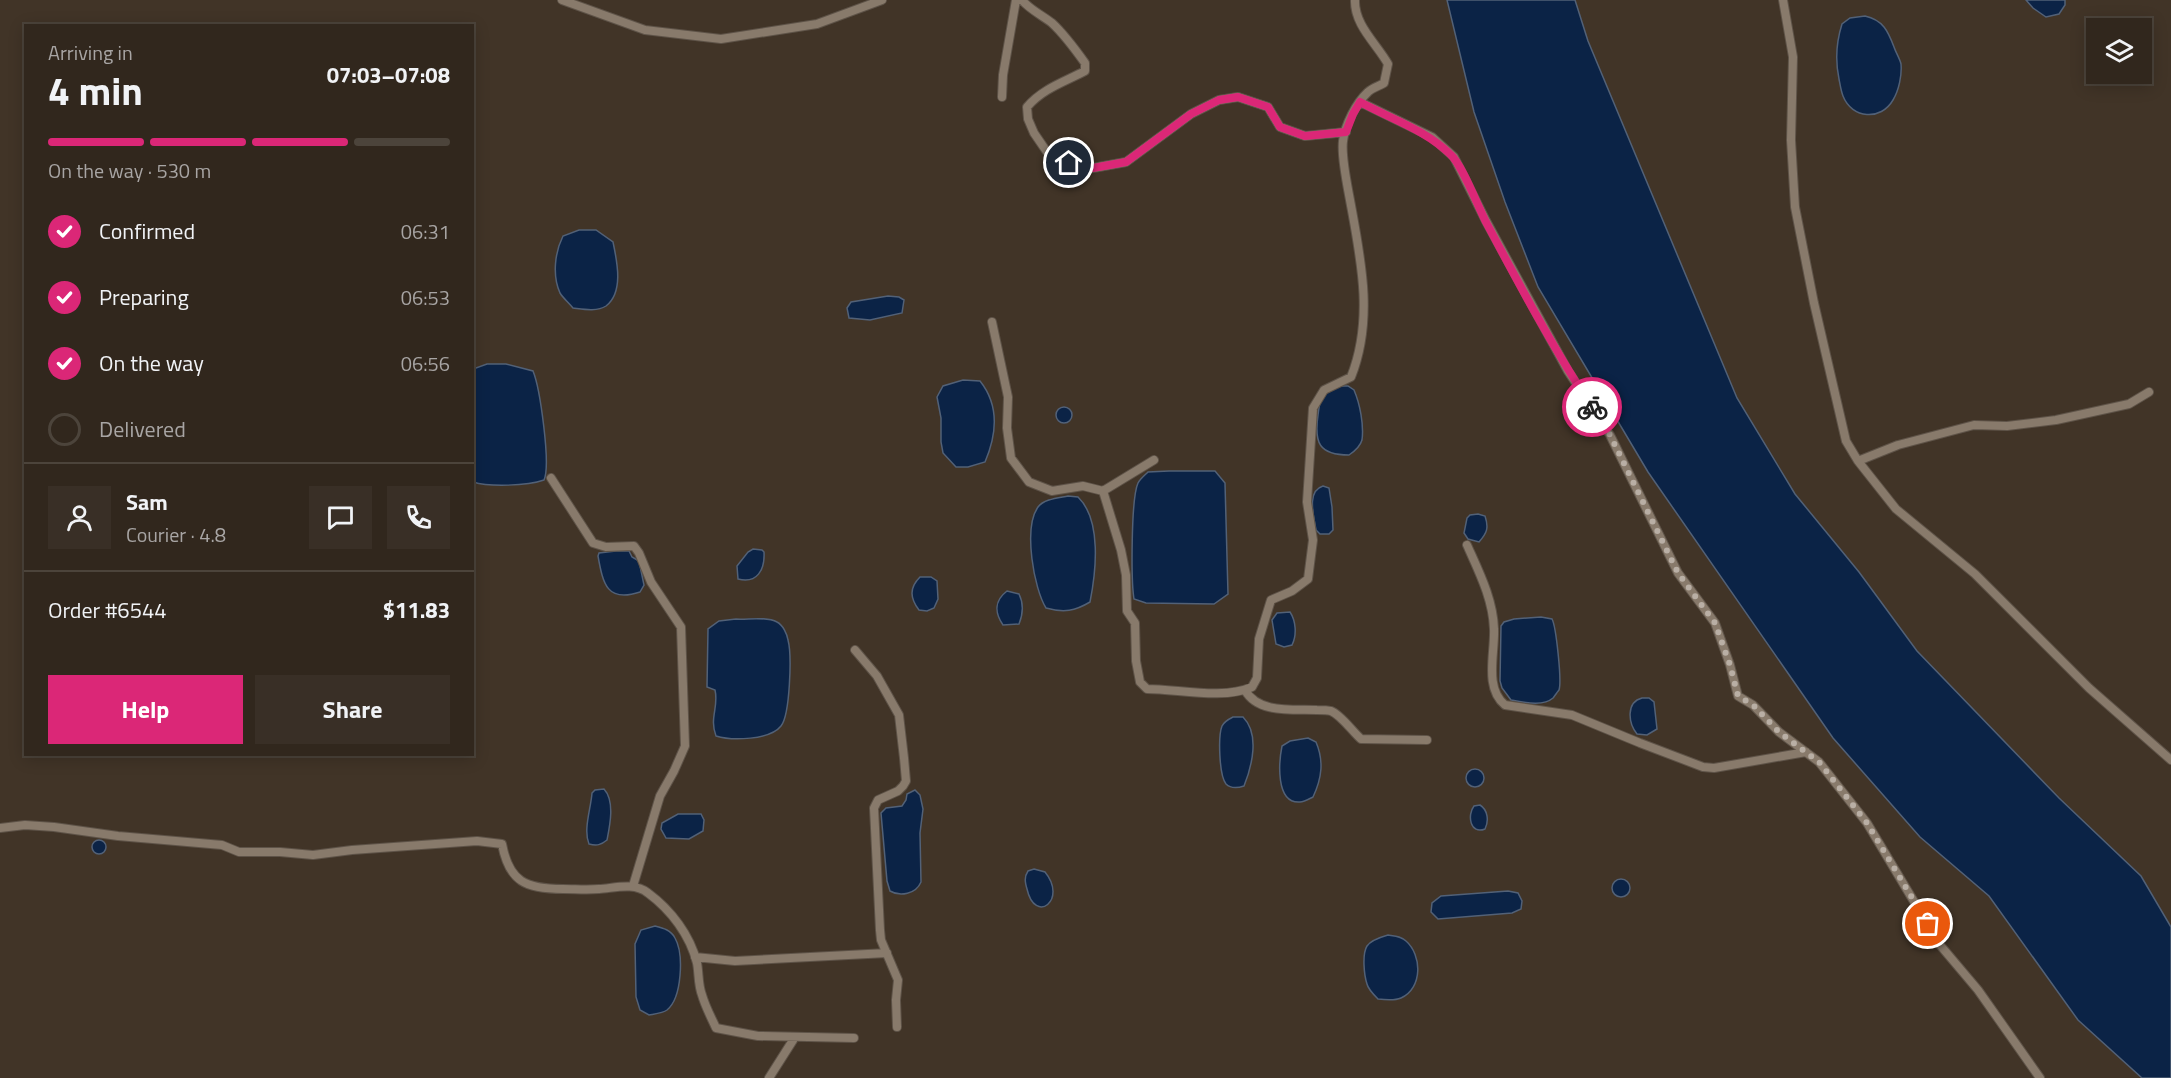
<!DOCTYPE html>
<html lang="en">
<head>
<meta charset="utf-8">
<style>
	body { margin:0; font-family:"Titillium Web",sans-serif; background:#392f26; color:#f1f3f6; height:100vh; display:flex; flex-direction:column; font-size:22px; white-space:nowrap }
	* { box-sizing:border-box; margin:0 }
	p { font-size:20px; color:#a8a5a4 }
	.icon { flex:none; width:33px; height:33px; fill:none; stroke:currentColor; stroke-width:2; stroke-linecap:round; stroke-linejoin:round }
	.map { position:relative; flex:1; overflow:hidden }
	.details { position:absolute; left:24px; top:24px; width:450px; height:732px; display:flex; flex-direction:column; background:#31271d; border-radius:0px; box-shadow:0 3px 15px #0003,0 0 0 2px #4c443b }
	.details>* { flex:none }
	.tools { position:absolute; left:2086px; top:18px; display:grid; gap:12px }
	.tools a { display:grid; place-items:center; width:66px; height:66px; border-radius:0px; background:#31271d; box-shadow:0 3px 15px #0003,0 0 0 2px #4c443b; font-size:30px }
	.pin { position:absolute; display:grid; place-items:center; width:51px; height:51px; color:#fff; margin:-26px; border:3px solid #fff; border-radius:50%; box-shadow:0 2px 6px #0007 }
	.courier { position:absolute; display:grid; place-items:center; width:60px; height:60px; margin:-30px; border:4px solid #db2777; border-radius:50%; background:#fff; color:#222; box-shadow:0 2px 8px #0007 }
	.headline em { font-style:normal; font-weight:700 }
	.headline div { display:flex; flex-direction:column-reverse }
	.headline { display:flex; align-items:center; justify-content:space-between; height:102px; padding:0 24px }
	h1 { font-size:39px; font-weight:700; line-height:45px }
	.bar { display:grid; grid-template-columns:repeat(4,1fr); gap:9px 6px; align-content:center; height:72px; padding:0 24px }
	.bar i { height:8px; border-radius:4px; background:#4c443b }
	.bar .active { background:#db2777 }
	.bar p { grid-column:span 4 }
	.line { display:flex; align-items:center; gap:15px; padding:0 24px; border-top:2px solid #4c443b }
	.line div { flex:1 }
	.round { display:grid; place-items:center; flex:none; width:63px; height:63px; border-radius:0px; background:#392f26 }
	ol { padding:0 24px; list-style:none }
	li { display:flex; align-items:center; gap:18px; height:66px }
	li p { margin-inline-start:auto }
	li .icon { padding:6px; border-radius:50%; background:#db2777; color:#fff; stroke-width:4 }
	li:last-child { color:#a8a5a4 }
	li i { width:33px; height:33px; border:3px solid #4c443b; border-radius:50% }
	.primary-button { display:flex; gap:12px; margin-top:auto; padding:12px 24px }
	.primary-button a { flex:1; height:69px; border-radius:0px; background:#db2777; color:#fff; font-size:24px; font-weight:700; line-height:69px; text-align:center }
	.primary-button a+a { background:#392f26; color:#f1f3f6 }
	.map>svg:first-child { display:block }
</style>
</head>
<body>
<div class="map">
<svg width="2171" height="1078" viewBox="0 0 2171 1078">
	<rect width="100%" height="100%" fill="#413427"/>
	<path fill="#0b2346" stroke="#526177" stroke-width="1.5" d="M 1447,0 L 1575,0 L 1588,41 L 1737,398 L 1795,494 L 1859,572 L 1917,651 L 2059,798 L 2141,876 L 2171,927 L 2171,1078 L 2142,1078 L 2078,1020 L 1989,896 L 1920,837 L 1833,738 L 1648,472 L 1538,287 L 1505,202 L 1474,112 Z
		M 2026,0 L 2065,0 L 2065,5 L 2059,14 L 2046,17 L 2033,8 Z
		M 1865,16 C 1883,20 1888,31 1894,47 C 1896,53 1900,59 1901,64 C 1902,75 1899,90 1893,100 C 1881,121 1852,119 1843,96 C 1841,91 1840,84 1839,79 C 1835,60 1836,43 1842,24 L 1850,18 Z
		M 579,230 L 596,230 L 613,242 C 617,261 624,292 606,306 C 597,312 582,309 573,308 C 569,303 563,298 560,293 C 552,275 555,252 563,236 Z
		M 888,296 L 899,297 L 904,300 L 902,313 L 870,320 L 849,318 L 847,308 L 851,302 Z
		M 487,364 L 506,364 L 533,371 C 540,388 551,465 544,480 C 527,486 489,487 473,482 L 473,369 Z
		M 963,380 L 980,381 C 1000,406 997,434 985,462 L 968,467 L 956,467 L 943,453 L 941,442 L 941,418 L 937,397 L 943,386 Z
		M 1340,386 L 1348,386 L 1354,390 C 1360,404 1364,425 1362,440 C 1360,447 1355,451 1349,455 C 1319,455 1314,443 1318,415 C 1319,409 1319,401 1323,396 C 1327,392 1334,389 1340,386 Z
		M1056 415a8 8 0 1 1 16 0a8 8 0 1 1-16 0Z
		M 1169,471 L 1215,471 L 1225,483 L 1228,594 L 1214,604 L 1146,603 L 1134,599 C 1131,581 1131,498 1138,483 C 1140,479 1145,475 1148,472 Z
		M 1323,486 L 1329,488 L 1332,507 L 1333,530 L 1329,534 L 1320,534 L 1316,530 C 1314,517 1306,491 1323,486 Z
		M 1068,496 L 1078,497 C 1102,520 1096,572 1090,602 C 1075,611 1064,613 1046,608 C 1034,589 1023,528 1038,507 C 1044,499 1058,498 1068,496 Z
		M 1478,514 L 1485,516 C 1489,528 1487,533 1479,542 L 1468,539 L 1464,533 L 1467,518 L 1470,515 Z
		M 753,549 L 762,550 L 764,552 C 765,570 757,584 738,579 L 737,566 L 748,552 Z
		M 616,551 L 629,551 L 632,557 L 639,561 L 644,585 L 640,592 C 607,603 603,584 598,556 L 599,553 Z
		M 920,577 L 931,577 L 937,581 L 938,599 L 934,608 L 927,611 L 919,610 C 910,598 909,588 920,577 Z
		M 1007,591 L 1019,594 C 1024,604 1023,614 1019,624 L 1003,625 C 994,612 995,600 1007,591 Z
		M 1290,612 C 1296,621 1297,635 1292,645 L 1284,647 L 1276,644 L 1272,620 L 1277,613 Z
		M 1541,617 L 1552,619 C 1556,626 1562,681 1559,690 C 1558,691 1554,697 1553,698 C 1543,707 1523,702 1511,700 L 1502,688 L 1500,681 L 1501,626 L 1504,622 L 1514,619 Z
		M 736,619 C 747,620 766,616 777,622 C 783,625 787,634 788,640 C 792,655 790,715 781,726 C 770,740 732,741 716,736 C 709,718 719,707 715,690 L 707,687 L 708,629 L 719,621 Z
		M 1642,698 L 1649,698 L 1654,702 L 1657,729 L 1647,735 L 1637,734 C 1628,723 1626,702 1642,698 Z
		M 1233,717 L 1243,717 C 1260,734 1252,766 1244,786 C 1238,788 1231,789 1226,784 C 1219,775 1218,736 1222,726 C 1224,722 1229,719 1233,717 Z
		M 1308,738 L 1316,742 C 1324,761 1322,778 1313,797 C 1309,799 1304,802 1300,802 C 1275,804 1279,761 1282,746 L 1290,741 Z
		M1466 778a9 9 0 1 1 18 0a9 9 0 1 1-18 0Z
		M 604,789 C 615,801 610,825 607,840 C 601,845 597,846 589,844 C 583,830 591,808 592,793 L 595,790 Z
		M 915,790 L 920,795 L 923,809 L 920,833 L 921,882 C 916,894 900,897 890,891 L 887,881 L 881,813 L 886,808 L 902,806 L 906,800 L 907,794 Z
		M 1480,805 C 1488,810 1489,821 1485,829 C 1470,835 1467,815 1474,806 Z
		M 678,814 L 701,814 L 704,820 L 703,831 L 689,839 L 666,838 L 661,829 L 662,823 Z
		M92 847a7 7 0 1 1 14 0a7 7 0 1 1-14 0Z
		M 1034,869 L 1045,872 C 1068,900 1035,925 1027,889 C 1025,882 1024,877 1028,871 Z
		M1612 888a9 9 0 1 1 18 0a9 9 0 1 1-18 0Z
		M 1508,891 L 1518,893 L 1522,901 L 1521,909 L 1512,913 L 1438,919 L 1431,912 L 1432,903 L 1441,896 Z
		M 655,926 C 663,928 671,930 675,938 C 684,954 682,998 667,1010 C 663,1013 654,1014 649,1015 L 640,1010 L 636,997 L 635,944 L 641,930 Z
		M 1388,935 C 1395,936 1401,936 1406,941 C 1422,955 1423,988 1401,998 C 1394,1001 1386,1000 1378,999 C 1374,995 1368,989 1367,984 C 1364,975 1362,954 1367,946 C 1371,940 1381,937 1388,935 Z"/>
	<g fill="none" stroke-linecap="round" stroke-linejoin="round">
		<defs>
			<path id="minor" d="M 562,0 L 645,30 L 721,39 L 817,24 L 882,0
				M 1022,0 C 1029,9 1043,16 1052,23 C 1065,35 1075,49 1085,63 L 1085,71 C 1064,82 1042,89 1027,107 L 1028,119 L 1034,133 L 1047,152 L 1069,163 L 1093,168 L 1126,162 L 1191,114 L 1219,100 L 1238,97 L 1268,107 L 1280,127 L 1305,136 L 1346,132
				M 1783,0 L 1793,57 L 1791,140 L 1795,207 L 1814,303 L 1846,441 L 1858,461 L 1896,509 L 1975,574 L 2089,688 L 2171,760
				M 1002,97 L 1003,75 L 1016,0
				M 1360,102 L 1432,137 L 1454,157 L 1486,221 L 1568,371 L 1610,435 L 1678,573 L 1715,623 L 1730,665 L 1738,696 L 1753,705 L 1779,732 L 1819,762 L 1867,823 L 1940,945 L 1978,990 L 2040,1078
				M 992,322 L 1008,397 L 1007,428 L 1011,458 L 1029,482 L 1052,491 L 1083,486 L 1103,491 L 1121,550 L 1126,575 L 1127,611 L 1135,623 L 1136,661 L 1140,682 L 1147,689 C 1178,689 1223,700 1252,687 L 1257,678 L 1259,639 L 1271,600 L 1292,591 L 1308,579 L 1313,540 L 1307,502 L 1313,408 L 1324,390 L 1351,377 C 1374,319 1361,260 1350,200 C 1347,184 1341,156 1343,141 C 1345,125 1356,103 1368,92 C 1372,88 1379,86 1384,83 L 1388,64 C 1377,44 1354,25 1355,0
				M 1858,461 L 1898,445 L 1974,425 L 2007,426 L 2056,420 L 2129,404 L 2149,392
				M 551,478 L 593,543 L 606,547 L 634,546 L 639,553 L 651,582 L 681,627 L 685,746 L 674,771 L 660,796 L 633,886
				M 1103,491 L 1154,460
				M 1467,545 C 1479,572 1493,599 1494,629 C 1495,654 1484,688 1505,705 L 1572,715 L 1640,743 L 1703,767 L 1714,768 L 1806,752
				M 855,650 L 877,676 L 899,715 L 904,758 L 906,781 L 903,786 L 898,791 L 878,800 L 874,808 L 880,930 L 881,940 L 898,980 L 896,1000 L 897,1027
				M 1245,690 C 1258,714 1293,709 1317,710 C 1321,710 1327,710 1331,711 C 1341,715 1352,731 1361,739 L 1427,740
				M 0,828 L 25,825 L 54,827 L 118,836 L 222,845 L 239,852 L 280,852 L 313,855 L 352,850 L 477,841 L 502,844 C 509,882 526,889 563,889 C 575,889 587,890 599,889 C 615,888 634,882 648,893 C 671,910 690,935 697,963 C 699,973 698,985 702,995 C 705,1006 711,1017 716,1028 L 758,1036 L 854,1038
				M 695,957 L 735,961 L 887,953
				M 769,1078 L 795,1037"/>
		</defs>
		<use href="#minor" stroke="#5e5348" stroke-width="10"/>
		<use href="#minor" stroke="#887a6b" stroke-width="8"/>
	</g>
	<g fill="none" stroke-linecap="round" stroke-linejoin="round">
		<path stroke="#b9afa5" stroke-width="6" stroke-dasharray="0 10.8" d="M 1592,407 L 1610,435 L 1678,573 L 1715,623 L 1730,665 L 1738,696 L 1753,705 L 1779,732 L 1819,762 L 1867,823 L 1928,924"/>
		<path stroke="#db2777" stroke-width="8" d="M 1069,163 L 1093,168 L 1126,162 L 1191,114 L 1219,100 L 1238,97 L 1268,107 L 1280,127 L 1305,136 L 1346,132 L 1353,114 L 1360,102 C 1391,119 1426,130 1451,155 C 1463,166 1478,207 1487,224 C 1520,286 1553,348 1592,407"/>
	</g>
</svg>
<div class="tools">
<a><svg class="icon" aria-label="layers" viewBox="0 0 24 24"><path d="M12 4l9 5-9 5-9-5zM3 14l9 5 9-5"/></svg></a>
</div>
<div class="pin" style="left:1928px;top:924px;background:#ea580c"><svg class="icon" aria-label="bag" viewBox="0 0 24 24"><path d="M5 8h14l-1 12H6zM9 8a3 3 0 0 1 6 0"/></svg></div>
<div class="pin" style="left:1069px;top:163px;background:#1f2937"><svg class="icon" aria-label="home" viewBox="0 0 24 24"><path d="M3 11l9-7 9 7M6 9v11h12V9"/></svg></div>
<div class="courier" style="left:1592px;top:407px"><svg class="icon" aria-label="bike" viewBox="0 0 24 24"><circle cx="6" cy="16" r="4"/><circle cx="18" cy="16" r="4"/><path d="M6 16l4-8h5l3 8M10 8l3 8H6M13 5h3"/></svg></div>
<section class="details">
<div class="headline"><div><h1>4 min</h1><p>Arriving in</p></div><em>07:03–07:08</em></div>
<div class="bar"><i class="active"></i><i class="active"></i><i class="active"></i><i></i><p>On the way · 530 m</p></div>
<ol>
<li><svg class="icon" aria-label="check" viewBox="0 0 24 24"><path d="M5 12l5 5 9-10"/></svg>Confirmed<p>06:31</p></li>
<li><svg class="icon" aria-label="check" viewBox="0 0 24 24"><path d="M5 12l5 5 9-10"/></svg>Preparing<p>06:53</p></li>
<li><svg class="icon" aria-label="check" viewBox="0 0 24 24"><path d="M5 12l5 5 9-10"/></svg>On the way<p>06:56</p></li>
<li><i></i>Delivered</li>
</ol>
<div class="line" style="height:108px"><a class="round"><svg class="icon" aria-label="person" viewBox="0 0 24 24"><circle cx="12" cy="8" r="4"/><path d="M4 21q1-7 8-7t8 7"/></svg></a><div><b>Sam</b><p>Courier · 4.8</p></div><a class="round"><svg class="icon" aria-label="chat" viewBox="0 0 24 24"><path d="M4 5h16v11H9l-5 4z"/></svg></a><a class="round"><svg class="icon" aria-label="phone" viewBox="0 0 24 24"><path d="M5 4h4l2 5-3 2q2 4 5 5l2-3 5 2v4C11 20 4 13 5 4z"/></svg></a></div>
<div class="line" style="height:78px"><div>Order #6544</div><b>$11.83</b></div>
<div class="primary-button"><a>Help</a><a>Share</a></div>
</section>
</div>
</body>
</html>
